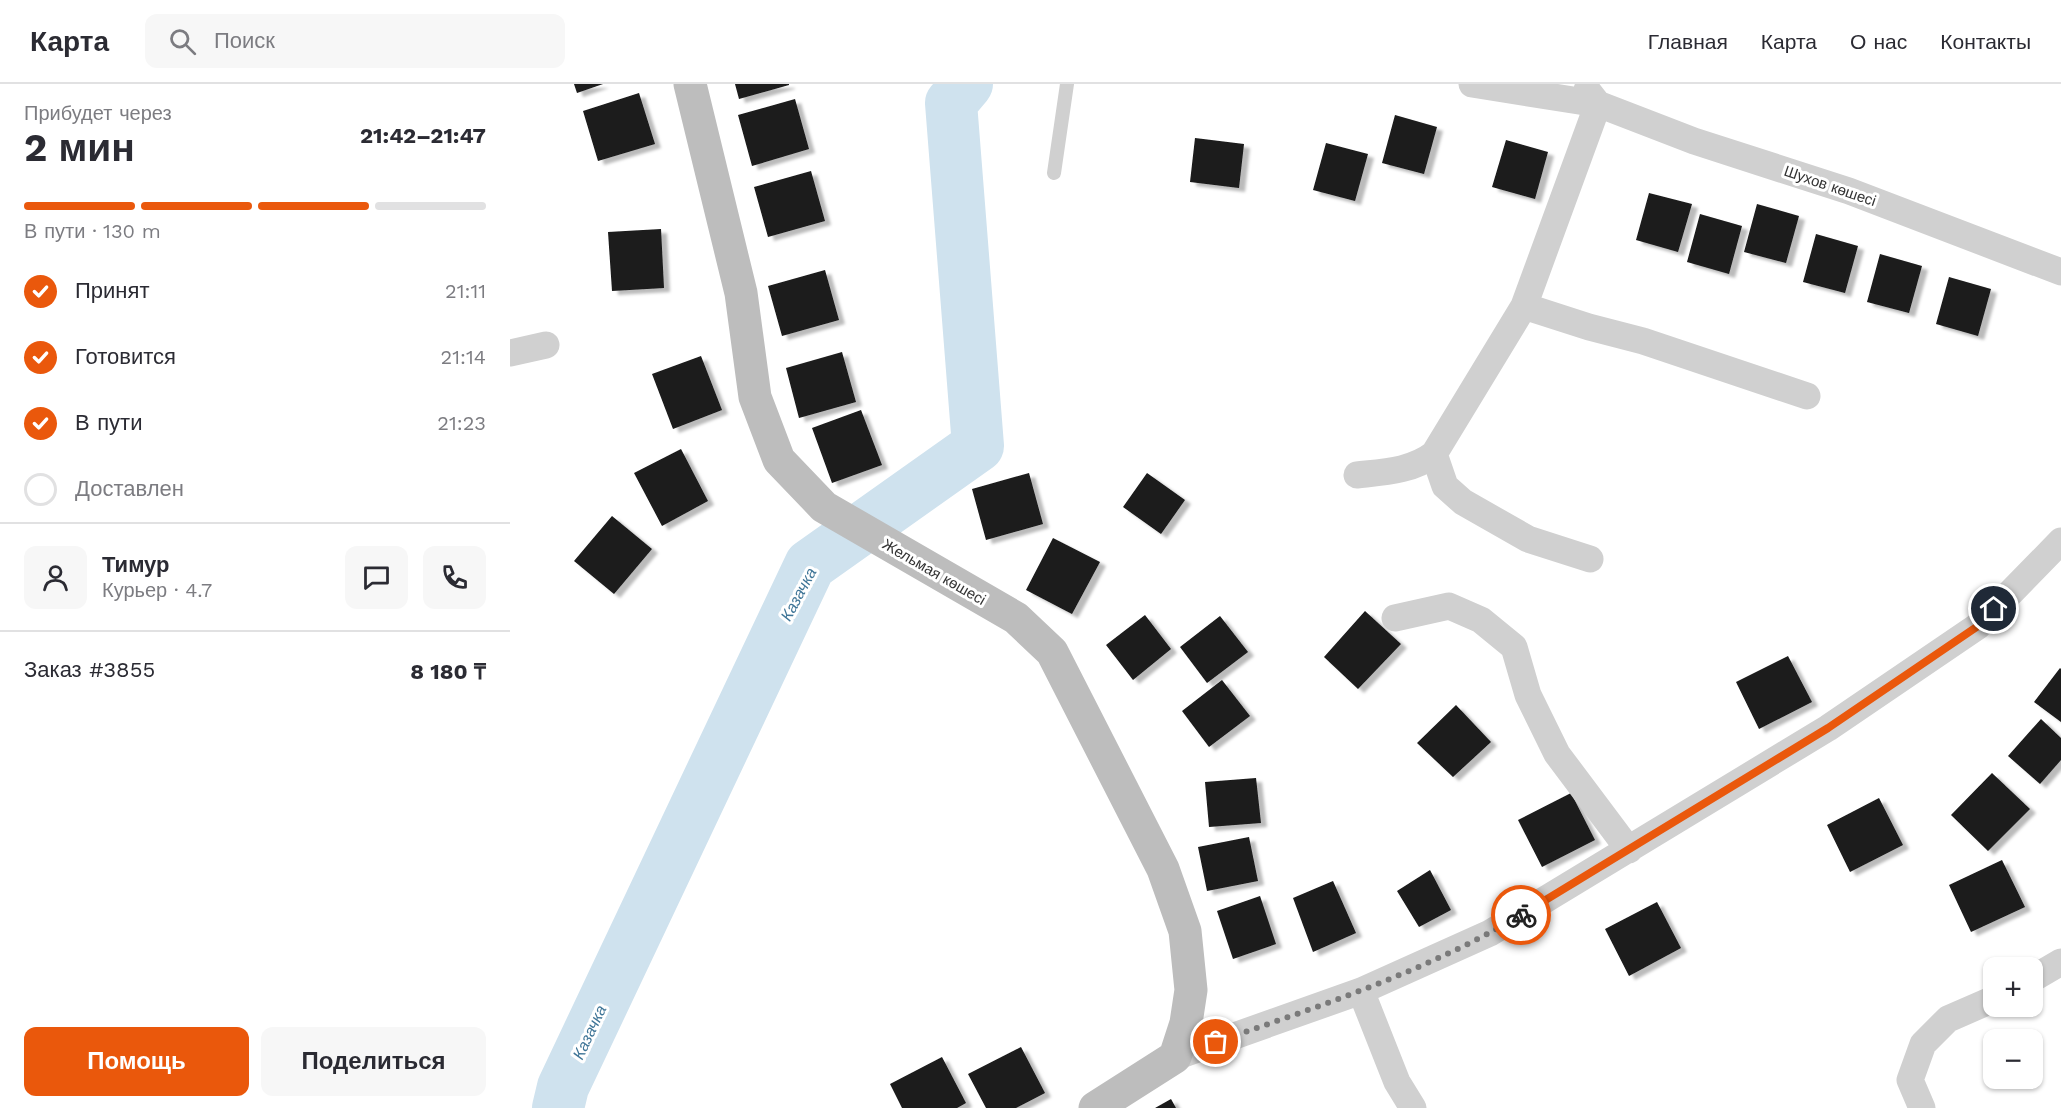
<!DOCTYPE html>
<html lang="ru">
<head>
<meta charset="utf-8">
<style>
	body { margin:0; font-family:"Work Sans",sans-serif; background:#f7f7f7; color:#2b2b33; height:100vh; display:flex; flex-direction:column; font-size:22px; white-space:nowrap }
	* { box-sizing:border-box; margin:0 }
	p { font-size:20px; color:#7c7c81 }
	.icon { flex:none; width:33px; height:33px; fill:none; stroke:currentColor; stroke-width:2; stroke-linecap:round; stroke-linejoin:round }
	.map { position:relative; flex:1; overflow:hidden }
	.drawer { display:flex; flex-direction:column; background:#fff; width:510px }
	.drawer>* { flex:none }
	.controls { position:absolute; left:1473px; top:873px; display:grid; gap:12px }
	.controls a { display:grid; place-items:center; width:60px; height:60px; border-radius:12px; background:#fff; box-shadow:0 2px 4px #0004; font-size:30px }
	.pin { position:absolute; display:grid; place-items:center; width:51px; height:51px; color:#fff; margin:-26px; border:3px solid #fff; border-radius:50%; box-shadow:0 2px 6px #0007 }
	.courier { position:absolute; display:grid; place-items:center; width:60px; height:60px; margin:-30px; border:4px solid #ea580c; border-radius:50%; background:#fff; color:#222; box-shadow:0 2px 8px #0007 }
	.headline em { font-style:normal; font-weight:700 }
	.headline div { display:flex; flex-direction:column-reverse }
	.headline { display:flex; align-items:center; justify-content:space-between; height:102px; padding:0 24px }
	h1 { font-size:39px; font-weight:700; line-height:45px }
	.bar { display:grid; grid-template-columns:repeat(4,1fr); gap:9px 6px; align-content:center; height:72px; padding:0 24px }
	.bar i { height:8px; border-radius:4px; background:#e1e1e2 }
	.bar .selected { background:#ea580c }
	.bar p { grid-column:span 4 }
	.line { display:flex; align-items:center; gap:15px; padding:0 24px; border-top:2px solid #e1e1e2 }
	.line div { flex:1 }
	.round { display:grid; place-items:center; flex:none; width:63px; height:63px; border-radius:12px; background:#f7f7f7 }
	ol { padding:0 24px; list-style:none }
	li { display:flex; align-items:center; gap:18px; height:66px }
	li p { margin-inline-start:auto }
	li .icon { padding:6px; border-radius:50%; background:#ea580c; color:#fff; stroke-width:4 }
	li:last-child { color:#7c7c81 }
	li i { width:33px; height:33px; border:3px solid #e1e1e2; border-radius:50% }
	.primary-button { display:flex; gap:12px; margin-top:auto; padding:12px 24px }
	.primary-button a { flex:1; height:69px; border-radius:12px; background:#ea580c; color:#fff; font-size:24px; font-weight:700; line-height:69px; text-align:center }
	.primary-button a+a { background:#f7f7f7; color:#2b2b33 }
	header { display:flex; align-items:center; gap:36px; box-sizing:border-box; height:84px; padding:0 30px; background:#fff; border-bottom:2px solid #e1e1e2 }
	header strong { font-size:28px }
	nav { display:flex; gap:33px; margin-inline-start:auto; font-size:21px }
	.search { width:420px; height:54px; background:#f7f7f7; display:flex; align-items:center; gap:15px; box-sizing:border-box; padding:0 21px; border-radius:12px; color:#7c7c81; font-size:22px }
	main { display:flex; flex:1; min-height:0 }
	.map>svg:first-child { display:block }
</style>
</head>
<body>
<header>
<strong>Карта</strong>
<div class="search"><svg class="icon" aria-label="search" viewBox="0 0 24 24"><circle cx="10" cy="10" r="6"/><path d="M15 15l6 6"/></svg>Поиск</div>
<nav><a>Главная</a><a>Карта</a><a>О нас</a><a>Контакты</a></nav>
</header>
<main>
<section class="drawer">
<div class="headline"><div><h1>2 мин</h1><p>Прибудет через</p></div><em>21:42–21:47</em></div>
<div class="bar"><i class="selected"></i><i class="selected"></i><i class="selected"></i><i></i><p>В пути · 130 m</p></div>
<ol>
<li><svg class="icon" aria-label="check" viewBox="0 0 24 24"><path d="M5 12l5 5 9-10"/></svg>Принят<p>21:11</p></li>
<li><svg class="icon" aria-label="check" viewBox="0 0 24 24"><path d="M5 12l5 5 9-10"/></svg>Готовится<p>21:14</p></li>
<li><svg class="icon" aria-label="check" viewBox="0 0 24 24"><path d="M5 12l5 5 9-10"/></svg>В пути<p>21:23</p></li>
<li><i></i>Доставлен</li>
</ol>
<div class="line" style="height:108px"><a class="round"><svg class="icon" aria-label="person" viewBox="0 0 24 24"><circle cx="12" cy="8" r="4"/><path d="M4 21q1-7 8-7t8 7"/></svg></a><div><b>Тимур</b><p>Курьер · 4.7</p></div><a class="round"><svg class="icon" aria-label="chat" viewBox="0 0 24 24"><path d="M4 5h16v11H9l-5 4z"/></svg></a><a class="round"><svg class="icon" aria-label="phone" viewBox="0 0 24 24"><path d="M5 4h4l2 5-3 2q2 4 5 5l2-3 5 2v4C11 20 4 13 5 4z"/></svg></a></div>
<div class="line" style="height:78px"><div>Заказ #3855</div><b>8 180 ₸</b></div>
<div class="primary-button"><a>Помощь</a><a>Поделиться</a></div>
</section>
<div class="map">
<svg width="1551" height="1024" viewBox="0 0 1551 1024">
	<defs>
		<filter id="shadow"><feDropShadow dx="6" dy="4" stdDeviation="1.5" flood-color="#0004"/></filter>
	</defs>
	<rect width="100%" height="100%" fill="#fff"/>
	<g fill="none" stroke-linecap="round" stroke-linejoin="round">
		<path stroke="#cfe2ee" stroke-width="52" d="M 48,1024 L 53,1003 L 300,481 L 468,362 L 441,19 L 457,0"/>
	</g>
	<path fill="#1a1a1a" filter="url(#shadow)" d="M 64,0 L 93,0 L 67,9 Z
		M 225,0 L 279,0 L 279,1 L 229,15 Z
		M 129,9 L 145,60 L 88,77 L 73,27 Z
		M 285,15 L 299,65 L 242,82 L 228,31 Z
		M 885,31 L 927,43 L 914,90 L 872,79 Z
		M 685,54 L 734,60 L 729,104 L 680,98 Z
		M 996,56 L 1038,68 L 1025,115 L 982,103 Z
		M 816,59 L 858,70 L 845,117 L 803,106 Z
		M 301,87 L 315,137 L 258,153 L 244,103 Z
		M 1139,109 L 1182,120 L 1168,168 L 1126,156 Z
		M 1247,120 L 1289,132 L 1276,179 L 1234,168 Z
		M 1190,130 L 1232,142 L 1219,190 L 1177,178 Z
		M 151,145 L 154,204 L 102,207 L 98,148 Z
		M 1306,150 L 1348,162 L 1335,209 L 1293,198 Z
		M 1370,170 L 1412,182 L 1399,229 L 1357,218 Z
		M 315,186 L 329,236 L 272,252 L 258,202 Z
		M 1439,193 L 1481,205 L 1468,252 L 1426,240 Z
		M 332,268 L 346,318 L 289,334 L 276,284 Z
		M 191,272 L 212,326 L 163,345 L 142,290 Z
		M 351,326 L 372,381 L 322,399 L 302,344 Z
		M 171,365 L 198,417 L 152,442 L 124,389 Z
		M 519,389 L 533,440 L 476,456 L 462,405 Z
		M 637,389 L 675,416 L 651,450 L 613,423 Z
		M 102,432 L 142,465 L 104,510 L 64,477 Z
		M 543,454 L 590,478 L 562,530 L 516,506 Z
		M 855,527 L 891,560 L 848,605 L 814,573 Z
		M 635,531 L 661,565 L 623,596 L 596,561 Z
		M 710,532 L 738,568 L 697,599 L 670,563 Z
		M 1278,572 L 1302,618 L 1249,645 L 1226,598 Z
		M 1550,584 L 1551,585 L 1551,638 L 1524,618 Z
		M 712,596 L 740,632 L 699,663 L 672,627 Z
		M 946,621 L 981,658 L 943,693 L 907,659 Z
		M 1531,635 L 1551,654 L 1551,676 L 1530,700 L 1498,672 Z
		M 1482,689 L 1520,725 L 1478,767 L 1441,731 Z
		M 746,694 L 751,739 L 699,743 L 695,698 Z
		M 1061,709 L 1085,756 L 1032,783 L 1008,736 Z
		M 1369,714 L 1393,761 L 1340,788 L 1317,741 Z
		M 739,753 L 748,797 L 697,807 L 688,763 Z
		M 1492,776 L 1515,823 L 1461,848 L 1439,801 Z
		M 920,786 L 941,826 L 909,843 L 887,807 Z
		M 823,797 L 846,849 L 803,868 L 783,814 Z
		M 750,812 L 766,860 L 723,875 L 707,827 Z
		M 1147,818 L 1171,864 L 1119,892 L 1095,845 Z
		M 511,963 L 535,1009 L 506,1024 L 476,1024 L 458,990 Z
		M 432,973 L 456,1019 L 447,1024 L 392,1024 L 380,1000 Z
		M 661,1015 L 666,1024 L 645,1024 Z"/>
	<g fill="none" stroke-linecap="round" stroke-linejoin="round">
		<path stroke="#d0d0d0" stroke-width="14" d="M 544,89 L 557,0"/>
		<path stroke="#d0d0d0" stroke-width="27" d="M 1077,6 L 1088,20 L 1184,57 L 1339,107 L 1551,188
			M 1014,222 L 1079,243 L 1133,257 L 1297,312
			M 0,269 L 36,261
			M 924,370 L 935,402 L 953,418 L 1018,455 L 1080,475
			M 847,391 C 874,388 902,387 924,370 L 1014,222 L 1088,20 L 962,0
			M 885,534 L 939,522 L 971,536 L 1004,563 L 1018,611 L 1047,670 L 1119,766
			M 1522,895 L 1551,878
			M 851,907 L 887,998 L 903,1024
			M 665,973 L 851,907 L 980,849 L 1318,644 L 1468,542 L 1551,457
			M 1412,1024 L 1400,996 L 1413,960 L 1438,935 L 1484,915"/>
		<path stroke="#bdbdbd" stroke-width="33" d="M 180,0 L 231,209 L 245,313 L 269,376 L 314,423 L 506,534 L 542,568 L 653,785 L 675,847 L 681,906 L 676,939 L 665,973 L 585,1024"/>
	</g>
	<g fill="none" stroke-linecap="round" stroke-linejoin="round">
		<path stroke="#7a7a7a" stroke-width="6" stroke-dasharray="0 10.8" d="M 706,958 C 810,922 917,887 1011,831"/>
		<path stroke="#ea580c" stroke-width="8" d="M 1011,831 L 1318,644 L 1468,542 L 1484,525"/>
	</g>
	<g text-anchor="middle" stroke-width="6" stroke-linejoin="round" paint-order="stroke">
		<g font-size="15" fill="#333" stroke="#fff">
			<text transform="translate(1320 102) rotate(19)" y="5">Шухов көшесі</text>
			<text transform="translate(424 488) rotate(30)" y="5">Жельмая көшесі</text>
		</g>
		<g font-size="16" font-style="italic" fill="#3f7597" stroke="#fff">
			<text transform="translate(288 510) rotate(-62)" y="6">Казачка</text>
			<text transform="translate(79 948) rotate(-65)" y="6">Казачка</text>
		</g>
	</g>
</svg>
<div class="controls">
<a>+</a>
<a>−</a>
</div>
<div class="pin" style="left:706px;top:958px;background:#ea580c"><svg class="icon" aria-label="bag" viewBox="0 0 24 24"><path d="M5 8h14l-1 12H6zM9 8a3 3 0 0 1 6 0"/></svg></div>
<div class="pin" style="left:1484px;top:525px;background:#1f2937"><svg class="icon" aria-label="home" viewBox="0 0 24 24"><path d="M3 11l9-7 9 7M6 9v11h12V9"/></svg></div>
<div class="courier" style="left:1011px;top:831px"><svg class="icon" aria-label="bike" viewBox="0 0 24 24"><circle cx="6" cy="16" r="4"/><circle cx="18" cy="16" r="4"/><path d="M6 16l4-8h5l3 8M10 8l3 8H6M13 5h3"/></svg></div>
</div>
</main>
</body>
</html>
